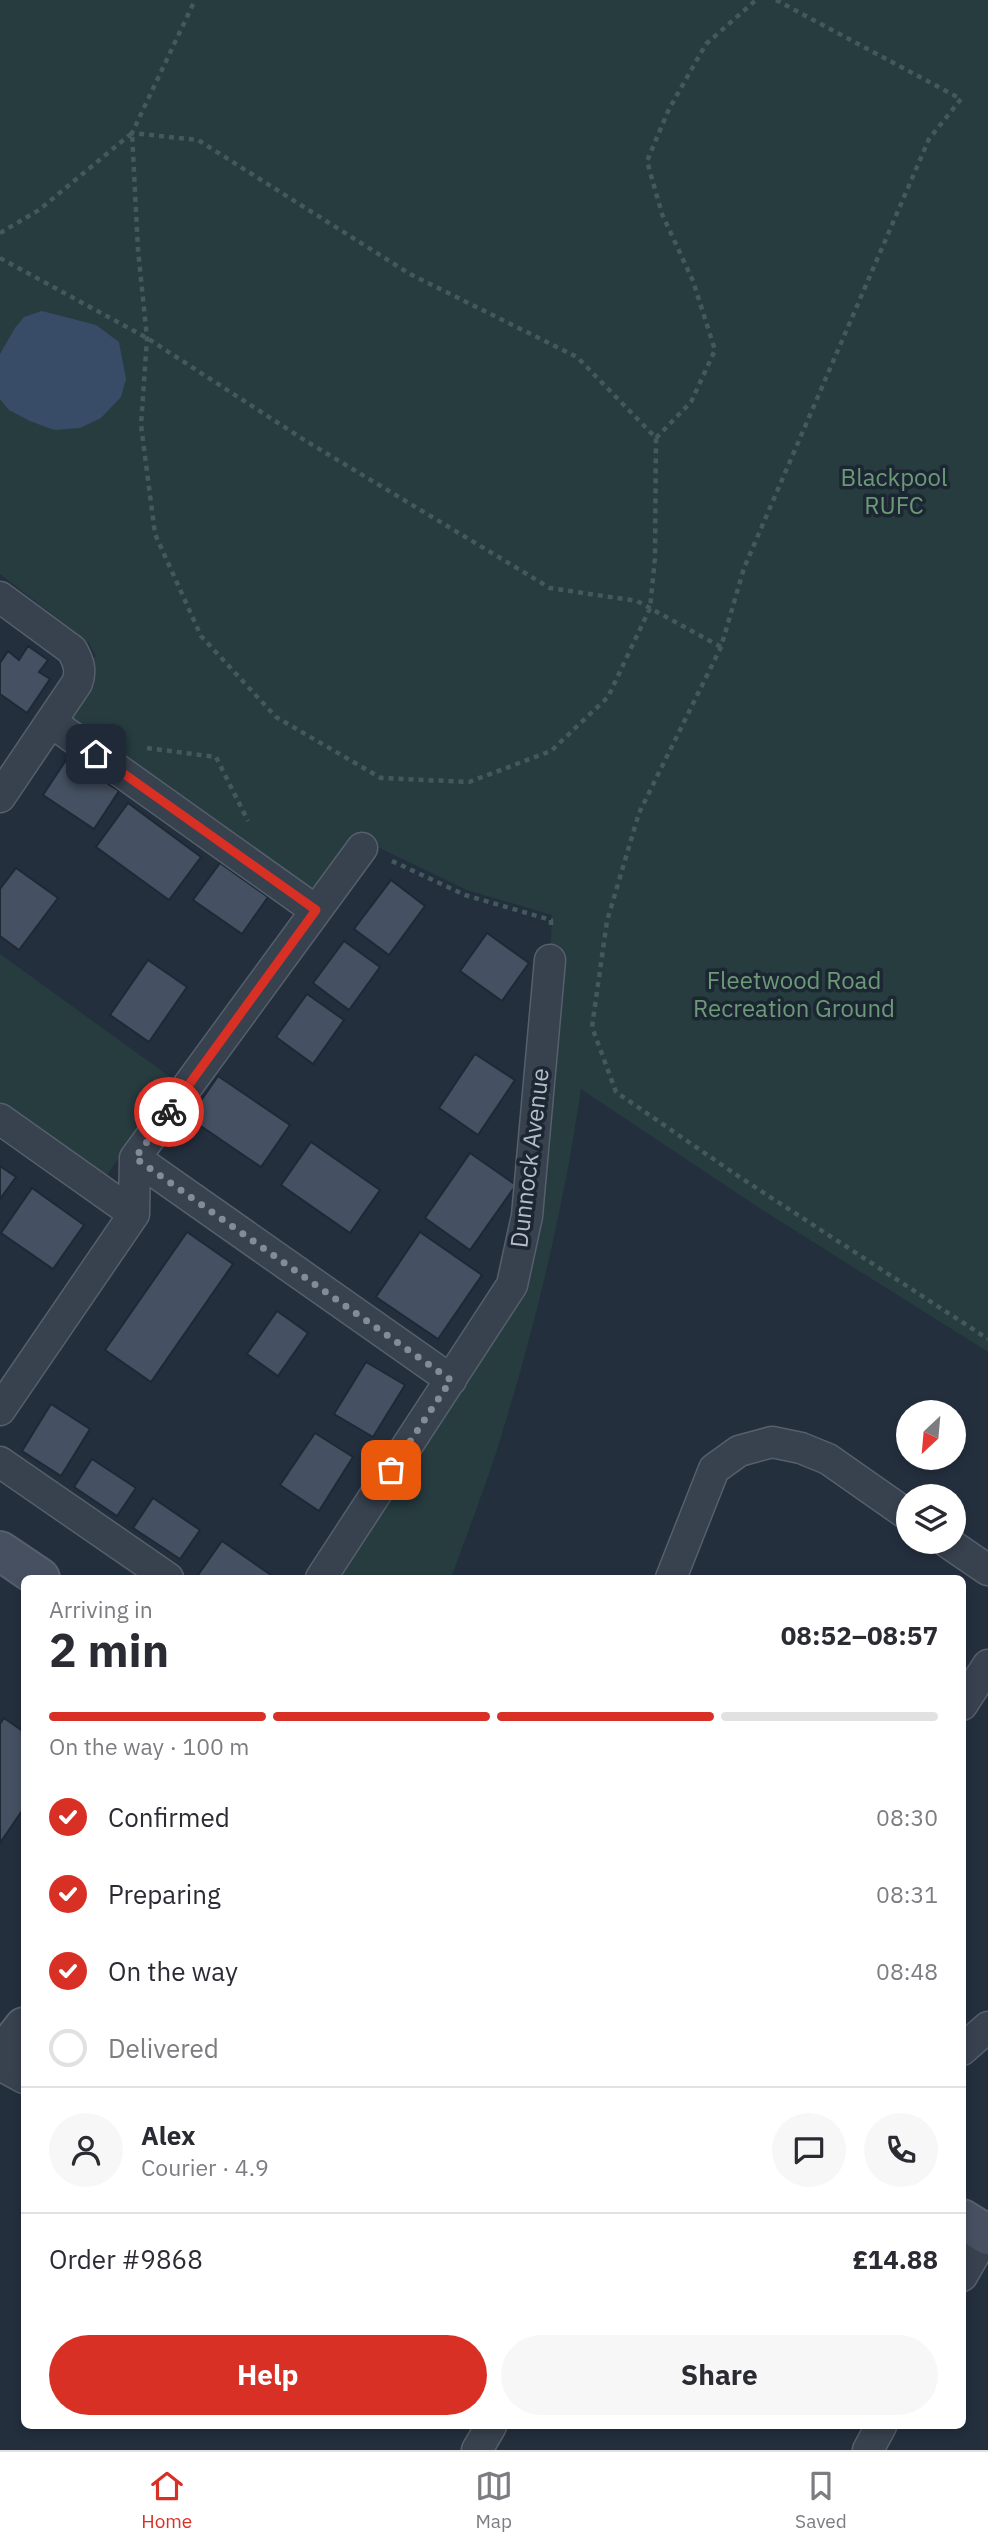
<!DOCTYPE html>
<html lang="en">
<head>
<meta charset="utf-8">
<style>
	body { margin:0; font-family:"IBM Plex Sans",sans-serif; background:#f7f7f7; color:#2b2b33; height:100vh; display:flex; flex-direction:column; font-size:26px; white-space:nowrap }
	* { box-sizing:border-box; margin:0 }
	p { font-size:23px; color:#7c7c81 }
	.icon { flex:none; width:38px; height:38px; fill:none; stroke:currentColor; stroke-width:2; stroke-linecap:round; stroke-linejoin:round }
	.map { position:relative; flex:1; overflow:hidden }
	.side { position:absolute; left:21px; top:1575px; width:945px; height:854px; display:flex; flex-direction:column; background:#fff; border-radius:10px; box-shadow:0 4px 10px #0003 }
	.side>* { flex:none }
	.needle { width:46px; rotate:206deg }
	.fabs { position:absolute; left:896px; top:1400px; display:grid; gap:14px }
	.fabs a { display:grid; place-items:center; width:70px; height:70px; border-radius:50%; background:#fff; box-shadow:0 4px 10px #0003; font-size:35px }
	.pin { position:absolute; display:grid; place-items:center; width:60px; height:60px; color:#fff; margin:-30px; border-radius:14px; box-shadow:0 4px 10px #0006 }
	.courier { position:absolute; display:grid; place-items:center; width:70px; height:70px; margin:-35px; border:5px solid #d93025; border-radius:50%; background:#fff; color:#222; box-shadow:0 2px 9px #0007 }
	.summary em { font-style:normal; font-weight:700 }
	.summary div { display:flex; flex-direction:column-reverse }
	.summary { display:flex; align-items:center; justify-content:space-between; height:119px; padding:0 28px }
	h1 { font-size:46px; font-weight:700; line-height:52px }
	.bar { display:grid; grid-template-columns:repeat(4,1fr); gap:10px 7px; align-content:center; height:84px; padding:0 28px }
	.bar i { height:9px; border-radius:5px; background:#e1e1e2 }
	.bar .selected { background:#d93025 }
	.bar p { grid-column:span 4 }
	.line { display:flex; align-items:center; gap:18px; padding:0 28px; border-top:2px solid #e1e1e2 }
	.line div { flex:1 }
	.round { display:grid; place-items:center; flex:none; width:74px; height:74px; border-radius:37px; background:#f7f7f7 }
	ol { padding:0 28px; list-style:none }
	li { display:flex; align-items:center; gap:21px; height:77px }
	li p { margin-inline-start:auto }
	li .icon { padding:7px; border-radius:50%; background:#d93025; color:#fff; stroke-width:4 }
	li:last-child { color:#7c7c81 }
	li i { width:38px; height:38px; border:4px solid #e1e1e2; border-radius:50% }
	.primary-button { display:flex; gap:14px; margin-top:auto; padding:14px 28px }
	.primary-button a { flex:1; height:80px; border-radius:42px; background:#d93025; color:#fff; font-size:28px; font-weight:700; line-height:80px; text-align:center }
	.primary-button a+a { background:#f7f7f7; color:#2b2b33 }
	.dock { display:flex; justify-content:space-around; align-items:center; height:98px; border-top:2px solid #e1e1e2; background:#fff; font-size:19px; color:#7c7c81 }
	.dock a { display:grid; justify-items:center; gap:4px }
	.dock .selected { color:#d93025 }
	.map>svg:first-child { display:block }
</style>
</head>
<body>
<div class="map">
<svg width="988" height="2450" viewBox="0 0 988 2450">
	<rect width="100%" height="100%" fill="#242f3e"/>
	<path fill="#263c3f" d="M 0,0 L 988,0 L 988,1352 L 764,1211 L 581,1089 C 565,1201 537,1319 504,1427 C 489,1478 469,1528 451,1578 L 321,1578 L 512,1285 L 550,960 L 552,915 L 467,890 L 365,841 L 315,910 L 51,722 L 78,660 L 96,657 L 89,643 L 0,574 Z
		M 0,954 L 173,1079 L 105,1178 L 0,1102 Z"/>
	<path fill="#394c67" d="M 42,311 L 96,325 L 119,342 L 126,379 L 121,397 L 101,418 L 80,428 L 54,430 L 30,421 L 9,410 L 0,399 L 0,354 L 15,328 L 24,317 Z"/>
	<path fill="#455162" stroke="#1f2835" stroke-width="2" d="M 28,646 L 48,660 L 39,672 L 50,679 L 27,713 L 0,694 L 0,663 L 8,651 L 19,660 Z
		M 68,757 L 119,791 L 94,829 L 43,795 Z
		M 128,803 L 201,857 L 169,900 L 96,847 Z
		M 220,863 L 268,897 L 242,934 L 193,900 Z
		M 16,868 L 58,898 L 19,950 L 0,936 L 0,889 Z
		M 391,880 L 425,906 L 389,955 L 354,929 Z
		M 487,933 L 529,963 L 502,1001 L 460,971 Z
		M 344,941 L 380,967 L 349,1010 L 313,983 Z
		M 148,960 L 187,987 L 149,1042 L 110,1015 Z
		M 307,994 L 344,1020 L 313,1064 L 276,1037 Z
		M 475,1054 L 515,1080 L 478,1135 L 439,1108 Z
		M 218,1076 L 290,1125 L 261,1167 L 189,1118 Z
		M 311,1142 L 380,1190 L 350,1233 L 281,1185 Z
		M 470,1153 L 516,1185 L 470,1250 L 425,1218 Z
		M 0,1166 L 16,1177 L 0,1199 Z
		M 32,1188 L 84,1225 L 53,1269 L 1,1233 Z
		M 187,1232 L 233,1264 L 151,1382 L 105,1350 Z
		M 420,1232 L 482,1275 L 438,1339 L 376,1297 Z
		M 277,1311 L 308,1333 L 278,1376 L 247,1354 Z
		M 366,1362 L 405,1385 L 373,1437 L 334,1414 Z
		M 51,1404 L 90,1429 L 61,1476 L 22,1451 Z
		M 315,1433 L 353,1457 L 319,1511 L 280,1485 Z
		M 92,1459 L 136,1488 L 117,1516 L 74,1487 Z
		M 153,1498 L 200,1530 L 180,1559 L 133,1528 Z
		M 222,1541 L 271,1575 L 269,1578 L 203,1578 L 198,1575 Z
		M 4,1718 L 24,1732 L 24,1808 L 0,1843 L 0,1724 Z"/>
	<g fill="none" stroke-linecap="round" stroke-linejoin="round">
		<defs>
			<path id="minor" d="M 0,597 L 72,650 C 78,661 82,670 77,683 L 0,797
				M 51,722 L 315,910
				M 0,1119 L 134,1214
				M 135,1158 L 451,1380
				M 134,1214 L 135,1158 L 362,848
				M 0,1410 L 134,1214
				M 0,1462 L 168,1578
				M 947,1542 L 988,1570
				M 321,1578 L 512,1285 L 527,1216 L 550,960
				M 671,1578 L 714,1469 L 739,1451 L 772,1442 L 801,1448 L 828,1459 L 908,1515
				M 962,1705 L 988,1665
				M 962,2050 L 988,2027
				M 0,2065 L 24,2078
				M 962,2276 L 986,2234
				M 477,2450 L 491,2426
				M 868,2450 L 881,2426"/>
			<path id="tertiary" d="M 0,2058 L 24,2027"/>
			<path id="secondary" d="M 0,1551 L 40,1578
				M 962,2219 L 988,2235"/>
		</defs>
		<use href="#minor" stroke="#565f6c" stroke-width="33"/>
		<use href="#tertiary" stroke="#565f6c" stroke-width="42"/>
		<use href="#secondary" stroke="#565f6c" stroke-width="42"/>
		<path stroke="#44595c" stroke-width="4.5" stroke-dasharray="5 5" stroke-linecap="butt" d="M 776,0 L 961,99 L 929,139 L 744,568 L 721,647 L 639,813 L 607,921 L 592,1027 L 616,1092 L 738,1176 L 988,1339
			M 0,233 L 39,210 L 132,133 L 138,250 L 147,338 L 141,425 L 155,534 L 201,636 L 276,717 L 381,778 L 469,782 L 551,751 L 608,697 L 650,608 L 655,558 L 656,438 L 577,357 L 410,274 L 198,140 L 132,133 L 195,0
			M 0,258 L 147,338 L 306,441 L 550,588 L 637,601 L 721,647
			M 656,438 L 691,402 L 715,350 L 693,281 L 662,214 L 647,161 L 669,109 L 706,44 L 756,0
			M 147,748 L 216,757 L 248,821
			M 392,861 L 465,895 L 551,920 L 551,930"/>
		<use href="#minor" stroke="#38414e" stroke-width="30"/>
		<use href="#tertiary" stroke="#38414e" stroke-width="38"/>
		<use href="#secondary" stroke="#465061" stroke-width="38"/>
	</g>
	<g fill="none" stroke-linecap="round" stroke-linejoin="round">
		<path stroke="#828b98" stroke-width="7" stroke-dasharray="0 12.6" d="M 169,1112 L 135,1158 L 451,1380 L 391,1470"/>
		<path stroke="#d93025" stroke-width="9" d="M 96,754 L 316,910 L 169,1112"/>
	</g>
	<g text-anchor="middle" stroke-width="7" stroke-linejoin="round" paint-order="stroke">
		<g font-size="24" fill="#6b9a76" stroke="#1d2633">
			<text x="894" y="486">Blackpool<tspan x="894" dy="28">RUFC</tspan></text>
			<text x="794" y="989">Fleetwood Road<tspan x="794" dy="28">Recreation Ground</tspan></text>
		</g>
		<g font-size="24" fill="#b4bcc9" stroke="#1d2633">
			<text transform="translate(530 1158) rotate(-83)" y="8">Dunnock Avenue</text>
		</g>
	</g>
</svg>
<div class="fabs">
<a><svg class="needle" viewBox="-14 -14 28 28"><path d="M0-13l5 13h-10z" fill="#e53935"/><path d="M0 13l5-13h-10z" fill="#7c7c81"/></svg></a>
<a><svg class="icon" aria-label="layers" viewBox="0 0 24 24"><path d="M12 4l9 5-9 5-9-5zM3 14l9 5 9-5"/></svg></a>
</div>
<div class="pin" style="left:391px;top:1470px;background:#ea580c"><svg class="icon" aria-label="bag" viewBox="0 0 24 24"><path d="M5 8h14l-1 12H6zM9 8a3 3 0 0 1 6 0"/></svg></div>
<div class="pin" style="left:96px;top:754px;background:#1f2937"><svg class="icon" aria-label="home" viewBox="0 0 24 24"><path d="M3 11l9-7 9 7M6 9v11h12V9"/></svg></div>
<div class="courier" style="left:169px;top:1112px"><svg class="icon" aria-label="bike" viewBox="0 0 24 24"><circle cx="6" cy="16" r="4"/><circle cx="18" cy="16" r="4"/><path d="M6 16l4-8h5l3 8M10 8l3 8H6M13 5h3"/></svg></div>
<section class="side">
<div class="summary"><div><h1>2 min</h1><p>Arriving in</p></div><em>08:52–08:57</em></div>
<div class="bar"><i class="selected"></i><i class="selected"></i><i class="selected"></i><i></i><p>On the way · 100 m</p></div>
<ol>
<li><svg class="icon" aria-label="check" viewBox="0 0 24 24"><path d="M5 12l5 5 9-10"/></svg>Confirmed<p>08:30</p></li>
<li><svg class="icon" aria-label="check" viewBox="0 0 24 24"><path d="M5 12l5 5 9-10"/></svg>Preparing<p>08:31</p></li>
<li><svg class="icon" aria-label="check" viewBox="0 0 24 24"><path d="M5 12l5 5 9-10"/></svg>On the way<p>08:48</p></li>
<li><i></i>Delivered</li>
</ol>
<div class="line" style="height:126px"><a class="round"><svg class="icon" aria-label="person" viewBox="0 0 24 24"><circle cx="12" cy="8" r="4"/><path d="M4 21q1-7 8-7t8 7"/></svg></a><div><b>Alex</b><p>Courier · 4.9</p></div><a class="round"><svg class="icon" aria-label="chat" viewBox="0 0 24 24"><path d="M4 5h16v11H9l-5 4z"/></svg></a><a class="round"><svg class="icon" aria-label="phone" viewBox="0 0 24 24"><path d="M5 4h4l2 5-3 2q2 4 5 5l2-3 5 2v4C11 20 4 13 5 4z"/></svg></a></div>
<div class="line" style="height:91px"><div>Order #9868</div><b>£14.88</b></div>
<div class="primary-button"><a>Help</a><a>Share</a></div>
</section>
</div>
<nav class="dock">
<a class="selected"><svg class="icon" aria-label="home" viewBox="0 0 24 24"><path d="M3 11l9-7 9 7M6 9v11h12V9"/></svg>Home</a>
<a><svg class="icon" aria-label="map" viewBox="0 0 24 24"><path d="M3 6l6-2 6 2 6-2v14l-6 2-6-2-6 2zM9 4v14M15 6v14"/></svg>Map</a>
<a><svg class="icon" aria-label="saved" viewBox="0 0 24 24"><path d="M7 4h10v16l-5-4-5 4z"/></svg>Saved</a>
</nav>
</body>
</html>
